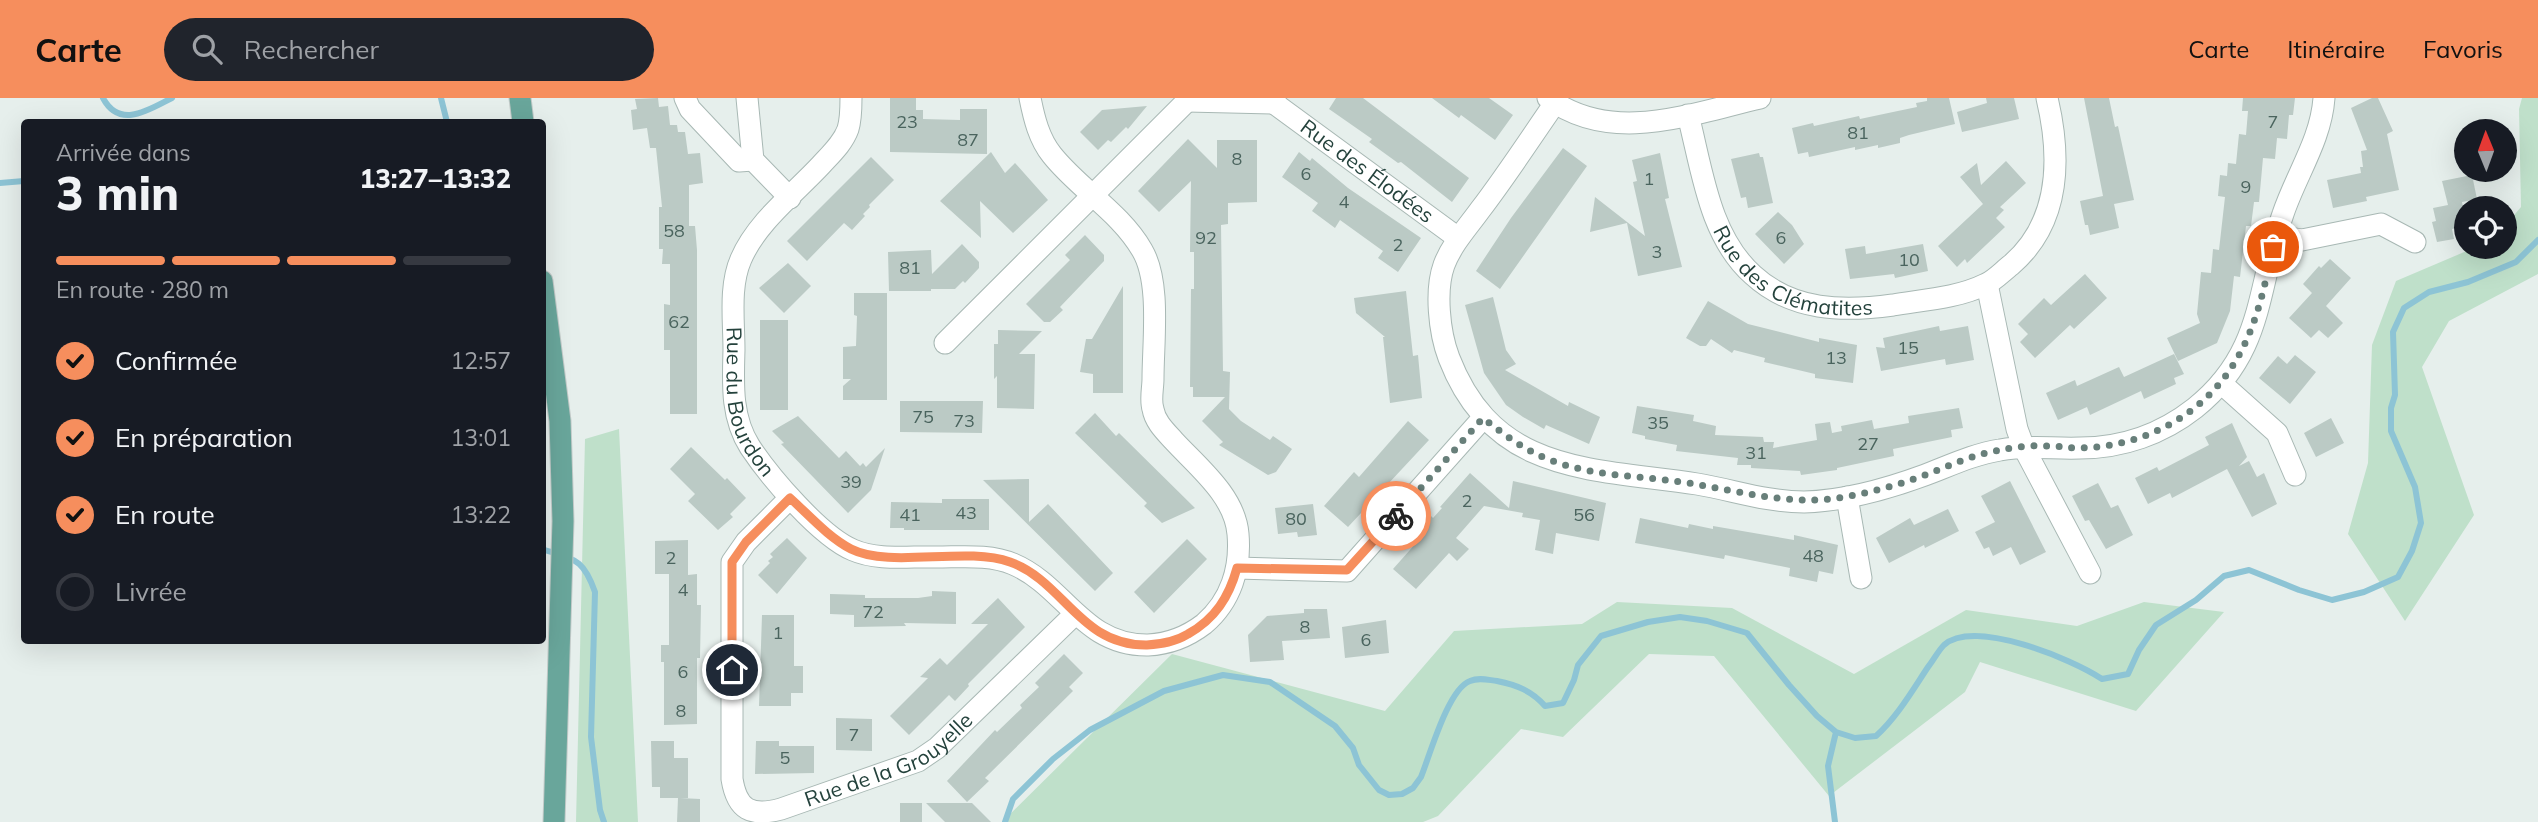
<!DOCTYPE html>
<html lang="fr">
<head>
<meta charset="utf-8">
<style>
	body { margin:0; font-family:Mulish,sans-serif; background:#20242c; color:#f1f3f6; height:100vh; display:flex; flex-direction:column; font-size:26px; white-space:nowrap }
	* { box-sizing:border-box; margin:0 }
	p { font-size:23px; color:#9ea1a6 }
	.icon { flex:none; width:38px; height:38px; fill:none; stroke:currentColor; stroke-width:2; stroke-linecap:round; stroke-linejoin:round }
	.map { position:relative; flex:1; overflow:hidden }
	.drawer { position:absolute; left:21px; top:21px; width:525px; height:525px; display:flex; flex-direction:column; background:#171b24; border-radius:7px; box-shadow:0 7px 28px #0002 }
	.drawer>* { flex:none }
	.needle { width:46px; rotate:359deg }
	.controls { position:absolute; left:2454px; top:21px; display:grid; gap:14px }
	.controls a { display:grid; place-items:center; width:63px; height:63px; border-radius:50%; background:#171b24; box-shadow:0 7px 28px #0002; font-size:35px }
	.pin { position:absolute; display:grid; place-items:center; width:60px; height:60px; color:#fff; margin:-30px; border:4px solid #fff; border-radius:50%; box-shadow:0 2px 7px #0007 }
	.courier { position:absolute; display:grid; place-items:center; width:70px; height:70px; margin:-35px; border:5px solid #f68e5d; border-radius:50%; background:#fff; color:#222; box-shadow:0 2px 9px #0007 }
	.head em { font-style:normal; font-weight:800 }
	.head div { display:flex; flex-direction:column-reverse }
	.head { display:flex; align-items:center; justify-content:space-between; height:119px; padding:0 35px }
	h1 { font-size:46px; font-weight:800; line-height:52px }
	.bar { display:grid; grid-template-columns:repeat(4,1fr); gap:10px 7px; align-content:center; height:84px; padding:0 35px }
	.bar i { height:9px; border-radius:5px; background:#363941 }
	.bar .on { background:#f68e5d }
	.bar p { grid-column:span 4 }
	ol { padding:0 35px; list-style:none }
	li { display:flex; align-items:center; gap:21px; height:77px }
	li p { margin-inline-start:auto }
	li .icon { padding:7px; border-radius:50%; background:#f68e5d; color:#111; stroke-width:4 }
	li:last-child { color:#9ea1a6 }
	li i { width:38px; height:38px; border:4px solid #363941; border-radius:50% }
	header { display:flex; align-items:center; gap:42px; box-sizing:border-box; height:98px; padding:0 35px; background:#f68e5d; color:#111 }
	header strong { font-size:33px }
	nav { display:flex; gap:38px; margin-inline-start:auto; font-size:24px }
	.search { width:490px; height:63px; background:#20242c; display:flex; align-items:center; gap:18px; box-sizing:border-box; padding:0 24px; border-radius:38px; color:#9ea1a6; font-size:26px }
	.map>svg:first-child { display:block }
</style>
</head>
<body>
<header>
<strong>Carte</strong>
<div class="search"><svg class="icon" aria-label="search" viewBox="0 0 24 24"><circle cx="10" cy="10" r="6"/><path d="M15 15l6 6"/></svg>Rechercher</div>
<nav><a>Carte</a><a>Itinéraire</a><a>Favoris</a></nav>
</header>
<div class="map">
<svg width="2538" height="724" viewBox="0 0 2538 724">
	<rect width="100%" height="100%" fill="#e6efec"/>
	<path fill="#bfe0ca" d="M 2522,0 L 2538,0 L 2538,176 L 2449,223 L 2422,269 L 2474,417 L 2405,523 L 2348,436 L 2368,365 L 2372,247 L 2396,183 L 2476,149 L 2504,149 L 2504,129 L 2521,109 L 2519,11 Z
		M 619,331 L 638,724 L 576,724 L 585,341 Z
		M 1617,504 L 1732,510 L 1854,576 L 1966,512 L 2077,528 L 2144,504 L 2224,514 L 2136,613 L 1980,564 L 1965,594 L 1829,698 L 1714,558 L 1649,556 L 1563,639 L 1521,631 L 1438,718 L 1423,724 L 1002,724 L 1172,556 L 1385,613 L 1454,533 L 1582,526 Z"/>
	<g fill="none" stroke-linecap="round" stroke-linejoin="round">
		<path stroke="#8dc4d5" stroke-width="6" d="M 103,0 C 120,32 150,11 172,0
			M 441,0 L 447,24
			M 0,85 L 24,83
			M 542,451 C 575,462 583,460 595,494 L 591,639 L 600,712 L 604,724
			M 1005,724 L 1013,701 L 1053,661 L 1090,632 L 1164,593 L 1223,577 L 1270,584 L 1335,628 L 1353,650 L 1359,667 L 1379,692 L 1389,697 L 1402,696 L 1413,690 L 1421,679 C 1430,657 1448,591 1470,583 C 1479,579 1488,582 1497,583 C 1517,587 1532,593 1545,608 L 1563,605 L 1574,582 L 1578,567 L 1601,538 L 1648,524 L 1680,519 L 1707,523 L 1747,535 L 1789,587 L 1817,618 L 1836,634 L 1855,640 L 1876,638 C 1897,619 1912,593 1928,569 C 1933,563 1938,553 1944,547 C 1974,520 2072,561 2102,581 L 2128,576 L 2139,552 L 2156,527 L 2196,502 L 2224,478 L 2249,472 L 2299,492 L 2332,502 L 2364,494 L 2398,479 L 2412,453 L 2421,425 L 2415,389 L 2391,333 L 2391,310 L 2395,297 L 2393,234 L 2404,210 L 2429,194 L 2468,184 L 2516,164 L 2538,142
			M 1835,724 L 1828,668 L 1836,634"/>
	</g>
	<path fill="#bbcac5" d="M 658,0 L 659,9 L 668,8 L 670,27 L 677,27 L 678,34 L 685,34 L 688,56 L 700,55 L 703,85 L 689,87 L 689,128 L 695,128 L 697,152 L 697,316 L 670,316 L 670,252 L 664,252 L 664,206 L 670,207 L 670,166 L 662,166 L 663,151 L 659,151 L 659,109 L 662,109 L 656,50 L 650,50 L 647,30 L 633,32 L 631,12 L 637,11 L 635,1 Z
		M 890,0 L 916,0 L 916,12 L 923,12 L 923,21 L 960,22 L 960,11 L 987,11 L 987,56 L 890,54 Z
		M 1336,0 L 1363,0 L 1469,80 L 1452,104 L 1401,64 L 1398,65 L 1369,44 L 1372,41 L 1329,11 Z
		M 1432,0 L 1489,0 L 1513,17 L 1495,42 L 1461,17 L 1459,20 Z
		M 1927,0 L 1949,0 L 1955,26 L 1909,37 L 1900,40 L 1900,45 L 1878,50 L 1878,47 L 1855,52 L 1855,49 L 1809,59 L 1808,54 L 1798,56 L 1792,30 L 1813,25 L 1814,28 L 1859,18 L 1860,21 L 1893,14 L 1917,9 L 1916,5 L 1927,3 Z
		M 1986,0 L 2014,0 L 2019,21 L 1962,34 L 1957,14 L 1987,5 Z
		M 2084,0 L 2109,0 L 2115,29 L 2118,28 L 2134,102 L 2114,106 L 2119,130 L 2090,137 L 2088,127 L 2085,127 L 2080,103 L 2103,98 Z
		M 2243,0 L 2295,0 L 2293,17 L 2289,17 L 2287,41 L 2277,40 L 2275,61 L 2263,60 L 2259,104 L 2254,104 L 2251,128 L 2246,128 L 2240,179 L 2234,178 L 2230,213 L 2217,245 L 2178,263 L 2167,240 L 2200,225 L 2197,216 L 2201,174 L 2211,175 L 2213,151 L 2219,152 L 2225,99 L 2218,98 L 2220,77 L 2227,78 L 2228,65 L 2236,66 L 2239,36 L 2246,37 L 2248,13 L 2242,13 Z
		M 2372,0 L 2378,0 L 2393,33 L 2387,36 L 2399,92 L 2366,99 L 2367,103 L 2333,110 L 2327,82 L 2361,75 L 2360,69 L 2363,69 L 2361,53 L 2367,52 L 2351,10 Z
		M 1147,8 L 1128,31 L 1126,29 L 1111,44 L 1108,42 L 1098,52 L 1080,34 L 1102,12 Z
		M 1188,41 L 1217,70 L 1217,42 L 1257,42 L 1257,104 L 1228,105 L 1228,126 L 1221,127 L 1223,273 L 1230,274 L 1229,311 L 1241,323 L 1270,342 L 1273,338 L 1292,351 L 1276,374 L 1268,377 L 1219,347 L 1223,344 L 1202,323 L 1225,299 L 1193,299 L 1193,289 L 1190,289 L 1191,191 L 1194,191 L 1194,154 L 1190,154 L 1191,83 L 1159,114 L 1138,93 Z
		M 1563,50 L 1587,68 L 1500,191 L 1476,173 L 1511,120 Z
		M 991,54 L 1005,75 L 1015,65 L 1048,102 L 1013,135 L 980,103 L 981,140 L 940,103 Z
		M 1299,54 L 1310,63 L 1312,60 L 1348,90 L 1421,140 L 1398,174 L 1378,160 L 1383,153 L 1340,122 L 1335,130 L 1312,113 L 1318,105 L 1282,79 Z
		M 1660,55 L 1669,100 L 1665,101 L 1682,169 L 1638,178 L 1627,125 L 1590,134 L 1595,99 L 1645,138 L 1633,84 L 1637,83 L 1632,62 Z
		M 1759,55 L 1760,59 L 1763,59 L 1773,105 L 1748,110 L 1746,99 L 1741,100 L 1731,61 Z
		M 871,59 L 894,82 L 869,107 L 870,109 L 863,116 L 865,118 L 852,132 L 844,125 L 807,163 L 787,143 Z
		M 2006,63 L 2026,85 L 2000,109 L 2004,112 L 1996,120 L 2005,129 L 1967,165 L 1965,161 L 1957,169 L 1938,148 L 1983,106 L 1960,79 L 1977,65 L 1981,87 Z
		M 2472,77 L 2477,101 L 2462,104 L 2466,128 L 2452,131 L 2454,141 L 2437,144 L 2432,124 L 2436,123 L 2433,110 L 2448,107 L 2442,83 Z
		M 1778,114 L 1792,127 L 1804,146 L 1784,166 L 1755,136 Z
		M 1085,137 L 1104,157 L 1104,163 L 1060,209 L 1063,212 L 1050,224 L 1044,224 L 1026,206 L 1070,162 L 1065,157 Z
		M 962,146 L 979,164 L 979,170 L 965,185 L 963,183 L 955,191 L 931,191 L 931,193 L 889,193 L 888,154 L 931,152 L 932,176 Z
		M 1923,146 L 1928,173 L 1895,180 L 1894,176 L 1850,181 L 1845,151 L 1865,148 L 1866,156 Z
		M 2330,161 L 2351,180 L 2326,208 L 2343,225 L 2328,240 L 2319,232 L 2311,240 L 2289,220 L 2312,195 L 2303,186 L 2319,168 L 2321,170 Z
		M 788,165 L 811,188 L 784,215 L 759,190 Z
		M 2085,176 L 2107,200 L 2074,231 L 2070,227 L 2035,260 L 2020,244 L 2028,236 L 2018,226 L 2044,200 L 2051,207 Z
		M 1123,188 L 1123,295 L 1093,295 L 1093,276 L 1080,274 L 1086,241 L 1092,241 Z
		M 1406,193 L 1413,258 L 1418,257 L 1422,300 L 1390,305 L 1383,239 L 1385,239 L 1356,215 L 1354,200 Z
		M 854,195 L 887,195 L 887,302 L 843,302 L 843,288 L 851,281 L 843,281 L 843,249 L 856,248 L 857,218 L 854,217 Z
		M 1493,199 L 1506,252 L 1516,266 L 1505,272 L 1568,308 L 1569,304 L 1600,319 L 1589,346 L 1546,327 L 1544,331 L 1523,319 L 1506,307 L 1484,275 L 1465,207 Z
		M 1708,203 L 1748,226 L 1819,244 L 1819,240 L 1857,247 L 1853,285 L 1815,280 L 1815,276 L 1764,264 L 1765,260 L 1734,252 L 1732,255 L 1711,241 L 1706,248 L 1700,248 L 1686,240 Z
		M 760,222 L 788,222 L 788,312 L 760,312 Z
		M 1939,228 L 1940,233 L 1968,228 L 1974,262 L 1946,267 L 1945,261 L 1881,273 L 1876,249 L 1885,250 L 1883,240 Z
		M 998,232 L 1042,233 L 1019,256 L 1035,256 L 1034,311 L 997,310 L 997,278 L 994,281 L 994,246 L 998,246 Z
		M 2174,256 L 2184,276 L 2174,280 L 2176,286 L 2144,301 L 2141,293 L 2090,317 L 2087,309 L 2058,322 L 2046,295 L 2075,282 L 2077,288 L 2119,269 L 2124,279 Z
		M 2295,257 L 2316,274 L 2290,306 L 2259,280 L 2278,258 L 2287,266 Z
		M 900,303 L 983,303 L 982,335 L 900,334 Z
		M 1637,308 L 1694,317 L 1693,323 L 1716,328 L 1715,337 L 1763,339 L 1764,344 L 1774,344 L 1773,350 L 1817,342 L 1815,326 L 1830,324 L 1832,335 L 1842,333 L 1841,328 L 1872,322 L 1874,331 L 1909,325 L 1908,318 L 1959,310 L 1963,330 L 1951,332 L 1952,339 L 1893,351 L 1894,358 L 1837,370 L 1837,372 L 1801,377 L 1800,373 L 1751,370 L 1751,367 L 1737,367 L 1738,360 L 1676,353 L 1677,347 L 1645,341 L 1645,338 L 1632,335 Z
		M 1095,315 L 1116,338 L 1119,335 L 1195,410 L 1162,425 L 1144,408 L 1147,405 L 1075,335 Z
		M 798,318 L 839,360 L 846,353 L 860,368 L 863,365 L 866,369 L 885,350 L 871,392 L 848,415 L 781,346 L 784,345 L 772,333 Z
		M 2331,320 L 2344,345 L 2316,359 L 2304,335 Z
		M 1408,323 L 1429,342 L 1348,429 L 1324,408 L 1354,374 L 1359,379 Z
		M 2232,325 L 2247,359 L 2239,368 L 2249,363 L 2257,379 L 2264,375 L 2277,406 L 2252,419 L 2227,371 L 2172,400 L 2170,395 L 2148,406 L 2135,380 L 2157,369 L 2159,373 L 2209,347 L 2205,339 Z
		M 691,349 L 725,382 L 727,380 L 746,400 L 730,416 L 733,419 L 718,432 L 688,403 L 695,396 L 670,371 Z
		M 1470,375 L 1509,410 L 1513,383 L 1606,405 L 1599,443 L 1556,435 L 1553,456 L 1535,452 L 1540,422 L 1522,419 L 1523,415 L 1484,408 L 1456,440 L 1469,451 L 1457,463 L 1449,455 L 1416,491 L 1393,471 L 1417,444 L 1414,441 L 1424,430 L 1422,428 L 1431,418 L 1433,420 L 1442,410 L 1440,409 Z
		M 1029,381 L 1029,424 L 1048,406 L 1113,475 L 1095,493 L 983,382 Z
		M 2010,383 L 2046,454 L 2020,467 L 2011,449 L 1993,458 L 1989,449 L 1984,451 L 1975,434 L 1995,424 L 1981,398 Z
		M 2098,385 L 2111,410 L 2118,407 L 2133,437 L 2106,451 L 2089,422 L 2085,423 L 2072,398 Z
		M 942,401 L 989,401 L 989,432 L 904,432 L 904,430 L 890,430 L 891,404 L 942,405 Z
		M 1313,406 L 1317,437 L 1298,439 L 1297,434 L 1278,436 L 1275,410 Z
		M 1948,411 L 1959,433 L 1925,450 L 1924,447 L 1889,465 L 1876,440 L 1910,420 L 1914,427 Z
		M 1640,420 L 1688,430 L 1689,426 L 1713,431 L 1713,428 L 1794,442 L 1794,437 L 1838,447 L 1833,476 L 1819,473 L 1817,484 L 1789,478 L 1790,470 L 1725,457 L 1724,461 L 1635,445 Z
		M 787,440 L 807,460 L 777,496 L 758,477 L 770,465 L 768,463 L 773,459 L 770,456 Z
		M 1187,441 L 1207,461 L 1154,515 L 1134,494 Z
		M 688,442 L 688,477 L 697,476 L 697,507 L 701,507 L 700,560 L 697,560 L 697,626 L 664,627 L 664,564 L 661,564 L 661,547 L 669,547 L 669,476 L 655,476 L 655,443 Z
		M 932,493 L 956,494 L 956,526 L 904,525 L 906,528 L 854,529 L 854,517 L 830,516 L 830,496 L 865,497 L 865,500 L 918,500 L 932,498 Z
		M 998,500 L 1025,529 L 968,586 L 969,588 L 955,603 L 949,597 L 909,637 L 890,618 L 928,580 L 920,579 L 940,560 L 947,567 L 988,526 L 971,526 Z
		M 1304,511 L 1327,511 L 1330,540 L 1282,543 L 1284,562 L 1250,564 L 1248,537 L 1267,518 L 1304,515 Z
		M 762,517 L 794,517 L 794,568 L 803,568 L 803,595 L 791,595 L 791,608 L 759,608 Z
		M 1386,522 L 1389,555 L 1345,560 L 1342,529 Z
		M 1064,556 L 1083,575 L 1069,589 L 1073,593 L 985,680 L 989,683 L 967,704 L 947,683 L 995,632 L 997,634 L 1022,610 L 1020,607 L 1039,589 L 1035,585 Z
		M 836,620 L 872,621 L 872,653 L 836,652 Z
		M 651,643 L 674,643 L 674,660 L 688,660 L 688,700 L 680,700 L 700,701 L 700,724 L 677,724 L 678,700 L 660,700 L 660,689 L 652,689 Z
		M 756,643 L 779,643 L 779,648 L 814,648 L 814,675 L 755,676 Z
		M 900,705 L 922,705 L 922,724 L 900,724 Z
		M 926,705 L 972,705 L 991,724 L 945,724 Z"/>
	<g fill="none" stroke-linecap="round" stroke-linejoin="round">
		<defs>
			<g id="minor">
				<path d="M 685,0 L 690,11 L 739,63 L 753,62"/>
				<path d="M 747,0 L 753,62 L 790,100"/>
				<path id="s1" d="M 851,0 C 851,10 851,21 848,31 C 843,45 831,56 821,67 C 794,96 757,124 741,161 C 729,188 734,223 734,252 C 733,286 731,319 750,349 C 770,379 820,438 853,452 C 878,463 910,458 937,459 C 962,459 990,456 1013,466 C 1065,488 1083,548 1148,547 C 1169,546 1187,539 1204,526 C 1231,503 1241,470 1238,436 C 1235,398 1198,369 1174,343 C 1166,334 1155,324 1153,311 C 1150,302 1153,290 1153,281 C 1153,243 1161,184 1142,152 C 1120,114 1079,91 1052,57 C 1039,41 1034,20 1030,0"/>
				<path id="s2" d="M 1267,0 L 1458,140"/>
				<path d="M 1548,0 C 1612,47 1690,16 1760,0"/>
				<path d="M 1187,3 L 1276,5"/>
				<path d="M 1555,5 C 1530,41 1506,78 1480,112 C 1467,130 1452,146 1444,167 C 1435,192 1439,234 1449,260 C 1494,377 1592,370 1697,386 C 1733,392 1767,404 1804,404 C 1844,403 1887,391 1925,377 C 1949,368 1974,356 2000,352 C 2027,347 2053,351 2080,350 C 2122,350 2162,336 2195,310 C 2265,254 2256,191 2283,116 C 2296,77 2321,42 2324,0"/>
				<path id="s3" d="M 1688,17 C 1702,71 1709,138 1753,177 C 1792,213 1843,214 1893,207 C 1923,202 1958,200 1986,186 C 1995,182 2003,173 2011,167 C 2061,124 2061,59 2047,0"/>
				<path d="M 2276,138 L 2302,142 L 2381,126 L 2415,144"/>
				<path d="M 1987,186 L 2017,331 L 2024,350 L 2090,475"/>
				<path d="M 945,245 L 1190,0"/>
				<path d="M 2221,285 L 2277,335 L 2295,377"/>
				<path d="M 1847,399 L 1861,480"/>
				<path id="s4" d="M 790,400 L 746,444 L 732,464 L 732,681 C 737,712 751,719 781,711 L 918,663 L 937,650 L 1075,516"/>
				<path d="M 1237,470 L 1347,473 L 1483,320"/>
			</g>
			<path id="major" d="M 520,0 L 523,24
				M 542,183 L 560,323 L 563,423 L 554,724"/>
		</defs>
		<use href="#minor" stroke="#a8b8b4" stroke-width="23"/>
		<use href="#major" stroke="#c2cac8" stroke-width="23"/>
		<use href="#minor" stroke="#fff" stroke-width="21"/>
		<use href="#major" stroke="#69a69b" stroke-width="21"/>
	</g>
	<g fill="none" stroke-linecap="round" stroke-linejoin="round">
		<path stroke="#687f7a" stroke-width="7" stroke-dasharray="0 12.6" d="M 1396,418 L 1483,320 C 1506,338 1528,355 1556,364 C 1595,378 1640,378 1681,384 C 1738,392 1791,410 1849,398 C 1873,394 1897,387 1920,379 C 1947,369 1973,356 2001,352 C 2015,349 2034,347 2048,348 C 2059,348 2069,350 2080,350 C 2121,349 2161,336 2193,311 C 2247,269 2260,212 2273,149"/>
		<path stroke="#f68e5d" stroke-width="9" d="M 732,572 L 732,464 L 746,444 L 790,400 C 809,417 828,439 851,451 C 891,471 965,448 1010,464 C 1064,483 1080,548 1147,547 C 1162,546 1175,544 1188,536 C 1215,521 1229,499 1237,470 L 1347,472 L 1396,418"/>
	</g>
	<g text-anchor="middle" stroke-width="6" stroke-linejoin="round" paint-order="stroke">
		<g font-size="18" fill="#4a645e">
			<text x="907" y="30">23</text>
			<text x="2273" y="30">7</text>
			<text x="1858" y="41">81</text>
			<text x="968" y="48">87</text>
			<text x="1237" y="67">8</text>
			<text x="1306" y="82">6</text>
			<text x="1649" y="87">1</text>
			<text x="2246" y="95">9</text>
			<text x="1344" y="110">4</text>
			<text x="674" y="139">58</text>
			<text x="1206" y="146">92</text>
			<text x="1781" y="146">6</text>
			<text x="1398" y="153">2</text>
			<text x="1657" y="160">3</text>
			<text x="1909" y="168">10</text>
			<text x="910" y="176">81</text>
			<text x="679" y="230">62</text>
			<text x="1908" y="256">15</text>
			<text x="1836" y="266">13</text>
			<text x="923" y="325">75</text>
			<text x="964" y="329">73</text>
			<text x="1658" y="331">35</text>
			<text x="1868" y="352">27</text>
			<text x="1756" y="361">31</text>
			<text x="851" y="390">39</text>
			<text x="1467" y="409">2</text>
			<text x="966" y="421">43</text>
			<text x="910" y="423">41</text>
			<text x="1584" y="423">56</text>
			<text x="1296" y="427">80</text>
			<text x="1813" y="464">48</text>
			<text x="671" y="466">2</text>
			<text x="683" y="498">4</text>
			<text x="873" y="520">72</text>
			<text x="1305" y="535">8</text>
			<text x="778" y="541">1</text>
			<text x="1366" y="548">6</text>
			<text x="683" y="580">6</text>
			<text x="681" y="619">8</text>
			<text x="854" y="643">7</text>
			<text x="785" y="666">5</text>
		</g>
		<g font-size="21" fill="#24423c" stroke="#f7fbf9">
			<text dy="7" stroke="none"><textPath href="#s2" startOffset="124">Rue des Élodées</textPath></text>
			<text dy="7" stroke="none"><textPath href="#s3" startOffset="210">Rue des Clématites</textPath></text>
			<text dy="7" stroke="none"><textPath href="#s1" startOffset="348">Rue du Bourdon</textPath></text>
			<text dy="7" stroke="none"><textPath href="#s4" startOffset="492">Rue de la Grouyelle</textPath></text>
		</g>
	</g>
</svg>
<div class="controls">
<a><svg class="needle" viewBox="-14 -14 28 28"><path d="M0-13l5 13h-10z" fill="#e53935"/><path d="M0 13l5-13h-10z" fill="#9ea1a6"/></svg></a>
<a><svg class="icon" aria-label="locate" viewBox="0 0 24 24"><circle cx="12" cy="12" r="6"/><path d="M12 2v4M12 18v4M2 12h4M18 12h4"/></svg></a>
</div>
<div class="pin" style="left:2273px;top:149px;background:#ea580c"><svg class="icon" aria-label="bag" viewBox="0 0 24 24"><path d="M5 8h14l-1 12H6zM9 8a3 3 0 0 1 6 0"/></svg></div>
<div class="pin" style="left:732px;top:572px;background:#1f2937"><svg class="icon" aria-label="home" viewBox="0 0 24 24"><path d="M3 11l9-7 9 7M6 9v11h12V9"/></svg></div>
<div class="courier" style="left:1396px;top:418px"><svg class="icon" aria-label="bike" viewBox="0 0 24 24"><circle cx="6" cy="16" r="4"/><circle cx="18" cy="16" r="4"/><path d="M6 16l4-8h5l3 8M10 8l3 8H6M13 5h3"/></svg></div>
<section class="drawer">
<div class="head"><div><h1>3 min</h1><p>Arrivée dans</p></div><em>13:27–13:32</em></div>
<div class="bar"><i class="on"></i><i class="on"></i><i class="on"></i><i></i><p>En route · 280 m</p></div>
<ol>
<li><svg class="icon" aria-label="check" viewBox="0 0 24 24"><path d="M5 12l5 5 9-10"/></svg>Confirmée<p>12:57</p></li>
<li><svg class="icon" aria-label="check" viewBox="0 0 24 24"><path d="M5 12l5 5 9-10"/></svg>En préparation<p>13:01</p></li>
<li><svg class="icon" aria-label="check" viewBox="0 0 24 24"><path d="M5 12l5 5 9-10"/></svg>En route<p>13:22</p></li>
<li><i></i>Livrée</li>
</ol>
</section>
</div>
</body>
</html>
